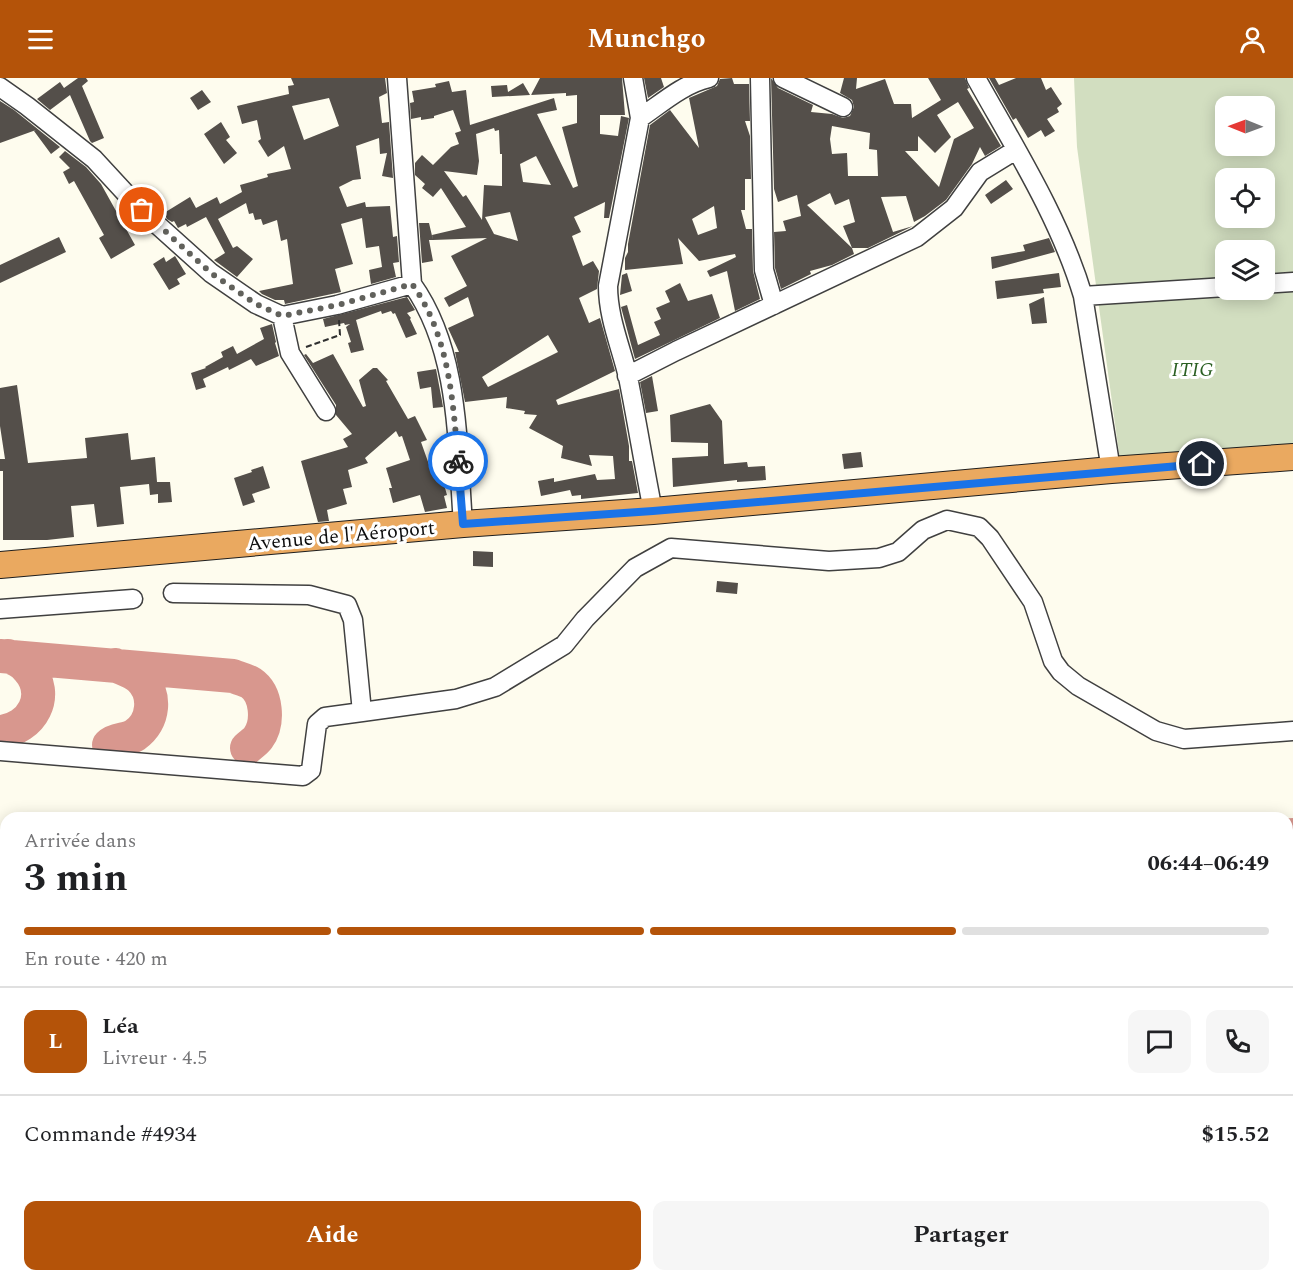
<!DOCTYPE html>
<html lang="fr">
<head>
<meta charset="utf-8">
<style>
	body { margin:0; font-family:Spectral,serif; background:#f6f6f6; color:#202124; height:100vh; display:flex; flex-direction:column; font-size:22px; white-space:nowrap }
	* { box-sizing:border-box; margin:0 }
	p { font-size:20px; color:#757577 }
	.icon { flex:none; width:33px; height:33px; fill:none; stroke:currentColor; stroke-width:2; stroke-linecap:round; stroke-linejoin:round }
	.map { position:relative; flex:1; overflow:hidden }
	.details { position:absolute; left:0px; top:734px; width:1293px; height:470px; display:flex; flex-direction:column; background:#fff; border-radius:18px 18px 0 0; box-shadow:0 3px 15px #0003 }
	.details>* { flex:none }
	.needle { width:39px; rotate:271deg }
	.buttons { position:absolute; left:1215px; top:18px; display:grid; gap:12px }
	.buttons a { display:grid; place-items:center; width:60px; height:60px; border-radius:12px; background:#fff; box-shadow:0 3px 15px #0003; font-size:30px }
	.pin { position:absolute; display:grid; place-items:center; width:51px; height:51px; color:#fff; margin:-26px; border:3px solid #fff; border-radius:50%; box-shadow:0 2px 6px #0007 }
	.courier { position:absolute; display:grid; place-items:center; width:60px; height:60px; margin:-30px; border:4px solid #1a73e8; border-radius:50%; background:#fff; color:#222; box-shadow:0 2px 8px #0007 }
	.head em { font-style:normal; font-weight:700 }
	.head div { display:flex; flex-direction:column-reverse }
	.head { display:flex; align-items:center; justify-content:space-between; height:102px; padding:0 24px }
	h1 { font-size:39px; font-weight:700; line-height:45px }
	.bar { display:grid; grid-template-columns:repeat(4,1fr); gap:9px 6px; align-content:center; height:72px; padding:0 24px }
	.bar i { height:8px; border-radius:4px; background:#e0e0e0 }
	.bar .current { background:#b45309 }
	.bar p { grid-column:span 4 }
	.line { display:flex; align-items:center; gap:15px; padding:0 24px; border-top:2px solid #e0e0e0 }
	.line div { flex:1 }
	.round { display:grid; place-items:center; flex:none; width:63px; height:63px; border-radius:12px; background:#f6f6f6 }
	.action { display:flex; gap:12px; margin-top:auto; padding:12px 24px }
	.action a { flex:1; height:69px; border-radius:12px; background:#b45309; color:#fff; font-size:24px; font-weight:700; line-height:69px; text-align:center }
	.action a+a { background:#f6f6f6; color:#202124 }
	header { display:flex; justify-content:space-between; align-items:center; height:78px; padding:0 24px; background:#b45309; color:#fff; font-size:27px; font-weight:700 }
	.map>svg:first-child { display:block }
</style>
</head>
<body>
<header><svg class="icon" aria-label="menu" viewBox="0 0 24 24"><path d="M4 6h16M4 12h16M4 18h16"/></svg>Munchgo<svg class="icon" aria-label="person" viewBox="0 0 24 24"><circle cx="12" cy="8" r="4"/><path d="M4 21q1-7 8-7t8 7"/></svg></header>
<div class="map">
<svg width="1293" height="1202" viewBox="0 0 1293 1202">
	<rect width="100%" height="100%" fill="#fefcee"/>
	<path fill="#d2dec0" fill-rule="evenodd" d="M 1074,0 L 1293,0 L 1293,368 L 1120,382 L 1077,69 ZM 1226,28 L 1264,28 L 1264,68 L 1226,68 ZM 1226,100 L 1264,100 L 1264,140 L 1226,140 ZM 1226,172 L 1264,172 L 1264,212 L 1226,212 Z"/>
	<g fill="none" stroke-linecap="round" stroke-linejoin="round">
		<path stroke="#d8978e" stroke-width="34" d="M 0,578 L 233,598 C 238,600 246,602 251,605 C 267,616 269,645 258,660 C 255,664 250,667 247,670
			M 0,654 C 32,651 51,617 28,591 C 23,584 16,581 8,578
			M 109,667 C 116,660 126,663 135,657 C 154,644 157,616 140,600 C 133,594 123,591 115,587
			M 0,842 L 6,843"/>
		<path stroke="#d8978e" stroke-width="86" d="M 1287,784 L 1293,783
			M 0,887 L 6,886"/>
	</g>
	<path fill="#544f4a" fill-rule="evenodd" d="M 78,0 L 86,0 L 88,3 L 82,8 L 104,60 L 92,65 L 90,63 L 70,17 L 50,32 L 37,21 L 60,4 L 64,10 Z
		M 291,0 L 385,0 L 387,15 L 379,19 L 382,45 L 389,44 L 393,100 L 382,98 L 387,75 L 380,76 L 379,60 L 356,68 L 361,101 L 353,102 L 339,109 L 347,129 L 365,124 L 366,129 L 390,128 L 393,159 L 397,158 L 399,184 L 393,185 L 396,199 L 371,206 L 369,192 L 382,189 L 379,168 L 366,170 L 362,140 L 341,146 L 353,186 L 335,191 L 341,214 L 285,226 L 284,222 L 275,222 L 262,216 L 259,213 L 293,206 L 287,161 L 281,163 L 277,142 L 263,147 L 261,141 L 255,142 L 253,135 L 249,136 L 246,125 L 218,141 L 233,170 L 237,168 L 253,181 L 237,199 L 214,182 L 225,175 L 206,139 L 187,149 L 186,146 L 178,150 L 174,143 L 172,144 L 167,141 L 164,135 L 190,119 L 196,130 L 217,119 L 220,126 L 242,114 L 240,107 L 268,99 L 267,96 L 291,91 L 284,68 L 268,79 L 258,63 L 261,61 L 257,42 L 242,46 L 237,28 L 289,16 L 288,8 L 294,7 ZM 329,20 L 339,48 L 304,62 L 292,28 Z
		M 540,0 L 622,0 L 625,37 L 600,37 L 600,56 L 618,58 L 621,38 L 629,40 L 609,140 L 604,140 L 605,124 L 574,139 L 581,154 L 572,158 L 583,188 L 593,183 L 599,193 L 597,211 L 579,220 L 589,245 L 600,240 L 615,293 L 556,322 L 558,327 L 619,311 L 629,368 L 629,383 L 632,383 L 638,415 L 581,421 L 581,417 L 572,418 L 570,412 L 541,418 L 538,403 L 554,400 L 554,404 L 595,396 L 597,402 L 615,401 L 613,378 L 589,377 L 592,388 L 561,380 L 563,368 L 529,350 L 537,337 L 524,336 L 525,333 L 506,330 L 507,319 L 465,324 L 455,274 L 459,274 L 448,250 L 474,238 L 468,219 L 449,229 L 444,220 L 467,208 L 451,178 L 487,160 L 433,162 L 432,157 L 466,149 L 441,110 L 433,119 L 422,110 L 425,106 L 415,97 L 415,85 L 422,77 L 433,87 L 451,69 L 459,66 L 455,55 L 461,53 L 453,32 L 434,38 L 434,40 L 421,42 L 421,39 L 411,41 L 410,25 L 414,24 L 412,13 L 436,9 L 435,6 L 449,3 L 452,14 L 466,12 L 470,47 L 554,20 L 557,32 L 537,36 L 573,110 L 578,108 L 562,49 L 577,45 L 577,17 L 566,18 L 566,15 L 531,17 ZM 494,50 L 495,53 L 499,52 L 500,76 L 502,76 L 502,108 L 484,107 L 482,142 L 466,117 L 463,119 L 444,93 L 477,97 L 479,83 L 476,56 ZM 536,78 L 551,107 L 523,104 L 520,86 ZM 510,134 L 518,163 L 494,156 L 485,139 ZM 548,257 L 558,274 L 488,309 L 482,299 Z
		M 644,0 L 661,0 L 664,9 L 648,20 Z
		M 732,0 L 734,6 L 749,6 L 750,43 L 745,43 L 750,58 L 751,101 L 745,101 L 745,132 L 741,132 L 746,151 L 752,151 L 753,193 L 760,221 L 735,233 L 727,193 L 710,199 L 707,193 L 736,179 L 735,176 L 699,183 L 678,160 L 683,186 L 625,192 L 625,180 L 628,174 L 628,166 L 650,47 L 670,32 L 699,70 L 689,20 L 717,8 L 720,1 ZM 714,128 L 717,150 L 698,157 L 692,141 Z
		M 771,0 L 778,10 L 813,27 L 811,34 L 832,36 L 843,40 L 850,38 L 854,29 L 852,22 L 840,15 L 844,0 L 857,0 L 856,11 L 885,1 L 894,26 L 911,26 L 912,40 L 941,22 L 928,0 L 965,0 L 969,10 L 967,11 L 1001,68 L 985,78 L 980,69 L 972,86 L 946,122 L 925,138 L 914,144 L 906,118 L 881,119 L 893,154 L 913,148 L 868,170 L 852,170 L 854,176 L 832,187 L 810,193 L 811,196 L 781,211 L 775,190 L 774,154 L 786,153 L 783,143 L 801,138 L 797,117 L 778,124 L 774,111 ZM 958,24 L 974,50 L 954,61 L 939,109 L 905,73 L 918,73 L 918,58 L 935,75 L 951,59 L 937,37 ZM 832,48 L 870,55 L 869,71 L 877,72 L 878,98 L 848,98 L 847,75 L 832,76 L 830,61 ZM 830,115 L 835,127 L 849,121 L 855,144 L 843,148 L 852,170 L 807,127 Z
		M 989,0 L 995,0 L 999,7 L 1016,0 L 1041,0 L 1046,12 L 1051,9 L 1062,26 L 1057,30 L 1059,34 L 1047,41 L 1055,53 L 1045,59 L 1041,52 L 1028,60 L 1016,40 L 1013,42 Z
		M 523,5 L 530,17 L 492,19 L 491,8 L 507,7 L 508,14 Z
		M 202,12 L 211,24 L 198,32 L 190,20 Z
		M 0,23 L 14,32 L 60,69 L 51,76 L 34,53 L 36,52 L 0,65 Z
		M 221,44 L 230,59 L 226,62 L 237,75 L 224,86 L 204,56 Z
		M 65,73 L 86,89 L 101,106 L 135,167 L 111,181 L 99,160 L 104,157 L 74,103 L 69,106 L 63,94 L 70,90 L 59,79 Z
		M 1006,102 L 1013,111 L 991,126 L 985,117 Z
		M 419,145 L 429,145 L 433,162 L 429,162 L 433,183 L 422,185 Z
		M 59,159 L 66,174 L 0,205 L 0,187 Z
		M 1049,160 L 1055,174 L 992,191 L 991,179 L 1025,173 L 1023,167 Z
		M 175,178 L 186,196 L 177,201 L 180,206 L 169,212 L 153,186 L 164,179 L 166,184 Z
		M 627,195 L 632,213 L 620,217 L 622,197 Z
		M 1059,195 L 1061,209 L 1043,211 L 1044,215 L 997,221 L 995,203 Z
		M 680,205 L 688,223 L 712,216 L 720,240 L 635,281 L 621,229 L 627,227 L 638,267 L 660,257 L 654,244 L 661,241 L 656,230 L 670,224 L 665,213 Z
		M 407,219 L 415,232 L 407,235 L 411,240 L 410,241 L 417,256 L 406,260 L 395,235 L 393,236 L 391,233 L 382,236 L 381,233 L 356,242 L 364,272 L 351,275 L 348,265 L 351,264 L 346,249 L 350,246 L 345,247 L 344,245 L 325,249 L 323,241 Z
		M 1044,219 L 1047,245 L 1032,246 L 1029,226 Z
		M 272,246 L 276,264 L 275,265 L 279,278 L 256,288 L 251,281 L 229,292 L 228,289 L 203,301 L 206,309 L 196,312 L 191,295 L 206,290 L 205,289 L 223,279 L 221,274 L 233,268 L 237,276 L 264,261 L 260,250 Z
		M 306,276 L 313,285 L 333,276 L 363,329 L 366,328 L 359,302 L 373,290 L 377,290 L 388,302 L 386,303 L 408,341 L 415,338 L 427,362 L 421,364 L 432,395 L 435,394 L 436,401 L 442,399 L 447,417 L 444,418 L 447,430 L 425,434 L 420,417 L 393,425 L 389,410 L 392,410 L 386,390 L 410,382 L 402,358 L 399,359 L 396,353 L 365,380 L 368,385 L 348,392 L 352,409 L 343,411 L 347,426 L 327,432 L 329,443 L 318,444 L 301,383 L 348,369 L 343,361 L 352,356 L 336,337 L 336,327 L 304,277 Z
		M 436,291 L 442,323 L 443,329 L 433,330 L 431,309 L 420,311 L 417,294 Z
		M 652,298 L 658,333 L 646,335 L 640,304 Z
		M 17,307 L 28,385 L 87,380 L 85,360 L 128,355 L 131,382 L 155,379 L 157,404 L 170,404 L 172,424 L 158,425 L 158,416 L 150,417 L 149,406 L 120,409 L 124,446 L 97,449 L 94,426 L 71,428 L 74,459 L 47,462 L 3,462 L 3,393 L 0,393 L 0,381 L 5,381 L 0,348 L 0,310 Z
		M 710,326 L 722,343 L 724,386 L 747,384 L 748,389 L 765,388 L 766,402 L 737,404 L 737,402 L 673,409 L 672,380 L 708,378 L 708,365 L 671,364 L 670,337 Z
		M 861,374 L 863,389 L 844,391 L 842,376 Z
		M 263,388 L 270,410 L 252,416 L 255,424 L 243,428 L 234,400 L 252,394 L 251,392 Z
		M 473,473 L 493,474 L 493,489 L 473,488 Z
		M 717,503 L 738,505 L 737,516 L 716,514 Z"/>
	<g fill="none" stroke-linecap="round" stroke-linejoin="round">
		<defs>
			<path id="minor" d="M 397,0 L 412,206 C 460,273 457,367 463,446
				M 633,0 L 640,40 L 608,208 C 608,240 621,269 628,299 C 637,344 644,388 653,433
				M 760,0 L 764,192 L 774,227
				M 783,0 L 843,29
				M 976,0 C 1015,70 1060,141 1083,218 L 1111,392
				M 0,9 L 27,28 L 94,81 L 142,133 L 211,195 L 256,226 L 282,238 L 337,227 L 412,206
				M 640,40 C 662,25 683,6 709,0
				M 1264,206 L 1293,204
				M 1083,218 L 1226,209
				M 282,238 L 290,275 L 326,333
				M 627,298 L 676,273 L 917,159 L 954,130 L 980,94 L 1016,72
				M 173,515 L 309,517 L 347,527 L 353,542 L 362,634 L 456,621 L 495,609 L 564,567 L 585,541 L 635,490 L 671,470 L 829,483 L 879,480 L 898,474 L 923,452 L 947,442 L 979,449 L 990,460 L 1033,524 L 1053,583 L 1061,594 L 1078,608 L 1156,653 L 1184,661 L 1293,653
				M 0,531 L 133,521
				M 0,673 L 303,698 L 311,692 L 317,646 L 325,639 L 362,634
				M 1287,934 L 1293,933
				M 0,1015 L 6,1014
				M 1287,1146 L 1293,1146
				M 777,1197 L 777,1202
				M 973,1197 L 973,1202
				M 1061,1197 L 1061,1202
				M 1165,1197 L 1165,1202
				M 1269,1197 L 1269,1202
				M 597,1202 L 659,1197"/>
			<path id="highway" d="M 0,487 L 463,446 L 653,433 L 1111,392 L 1293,379"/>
		</defs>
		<use href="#minor" stroke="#404040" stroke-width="21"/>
		<use href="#highway" stroke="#1e1e1e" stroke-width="28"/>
		<path stroke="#2f2f2f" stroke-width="2" stroke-dasharray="6 3" stroke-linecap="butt" d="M 306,269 L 340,257 L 339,242
			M 0,1136 L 6,1135"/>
		<use href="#minor" stroke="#fff" stroke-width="18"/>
		<use href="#highway" stroke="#eaa960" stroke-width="26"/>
	</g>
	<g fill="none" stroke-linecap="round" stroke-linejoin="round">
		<path stroke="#61615c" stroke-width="6" stroke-dasharray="0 10.8" d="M 142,132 L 211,195 L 256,226 L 282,238 L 338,227 L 412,206 C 449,257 453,322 458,383"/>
		<path stroke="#1a73e8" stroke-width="8" d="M 458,383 L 463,446 L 653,433 L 1202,386"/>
	</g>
	<g text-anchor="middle" stroke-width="6" stroke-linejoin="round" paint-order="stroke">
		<g font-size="20" font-style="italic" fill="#2a5f22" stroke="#fff">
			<text x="1193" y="298">ITIG</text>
		</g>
		<g font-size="20" fill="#0d0d0d" stroke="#fff">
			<text transform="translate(341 457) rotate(-5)" y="7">Avenue de l'Aéroport</text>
		</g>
	</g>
</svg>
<div class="buttons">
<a><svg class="needle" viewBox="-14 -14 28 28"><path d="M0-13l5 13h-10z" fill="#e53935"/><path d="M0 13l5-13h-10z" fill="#757577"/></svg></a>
<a><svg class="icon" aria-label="locate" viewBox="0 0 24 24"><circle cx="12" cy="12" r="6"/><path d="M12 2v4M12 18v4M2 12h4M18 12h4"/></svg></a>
<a><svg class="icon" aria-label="layers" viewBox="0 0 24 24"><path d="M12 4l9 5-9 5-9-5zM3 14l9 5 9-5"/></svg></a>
</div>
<div class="pin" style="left:142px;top:132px;background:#ea580c"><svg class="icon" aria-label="bag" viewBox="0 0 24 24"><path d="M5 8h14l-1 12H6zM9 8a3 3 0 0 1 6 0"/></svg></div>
<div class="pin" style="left:1202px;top:386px;background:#1f2937"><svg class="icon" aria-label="home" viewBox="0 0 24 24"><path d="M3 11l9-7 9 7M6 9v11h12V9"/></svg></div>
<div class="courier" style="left:458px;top:383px"><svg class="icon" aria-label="bike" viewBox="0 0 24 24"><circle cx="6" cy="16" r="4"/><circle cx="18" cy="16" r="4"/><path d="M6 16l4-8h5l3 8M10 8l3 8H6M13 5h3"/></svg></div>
<section class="details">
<div class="head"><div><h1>3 min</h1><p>Arrivée dans</p></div><em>06:44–06:49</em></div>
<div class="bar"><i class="current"></i><i class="current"></i><i class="current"></i><i></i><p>En route · 420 m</p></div>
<div class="line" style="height:108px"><b class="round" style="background:#b45309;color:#fff">L</b><div><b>Léa</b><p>Livreur · 4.5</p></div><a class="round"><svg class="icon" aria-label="chat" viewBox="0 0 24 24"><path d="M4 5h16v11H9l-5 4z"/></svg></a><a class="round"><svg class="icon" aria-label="phone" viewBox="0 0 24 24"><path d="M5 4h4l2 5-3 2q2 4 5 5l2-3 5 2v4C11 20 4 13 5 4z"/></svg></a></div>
<div class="line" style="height:78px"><div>Commande #4934</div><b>$15.52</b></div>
<div class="action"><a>Aide</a><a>Partager</a></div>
</section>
</div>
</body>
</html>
